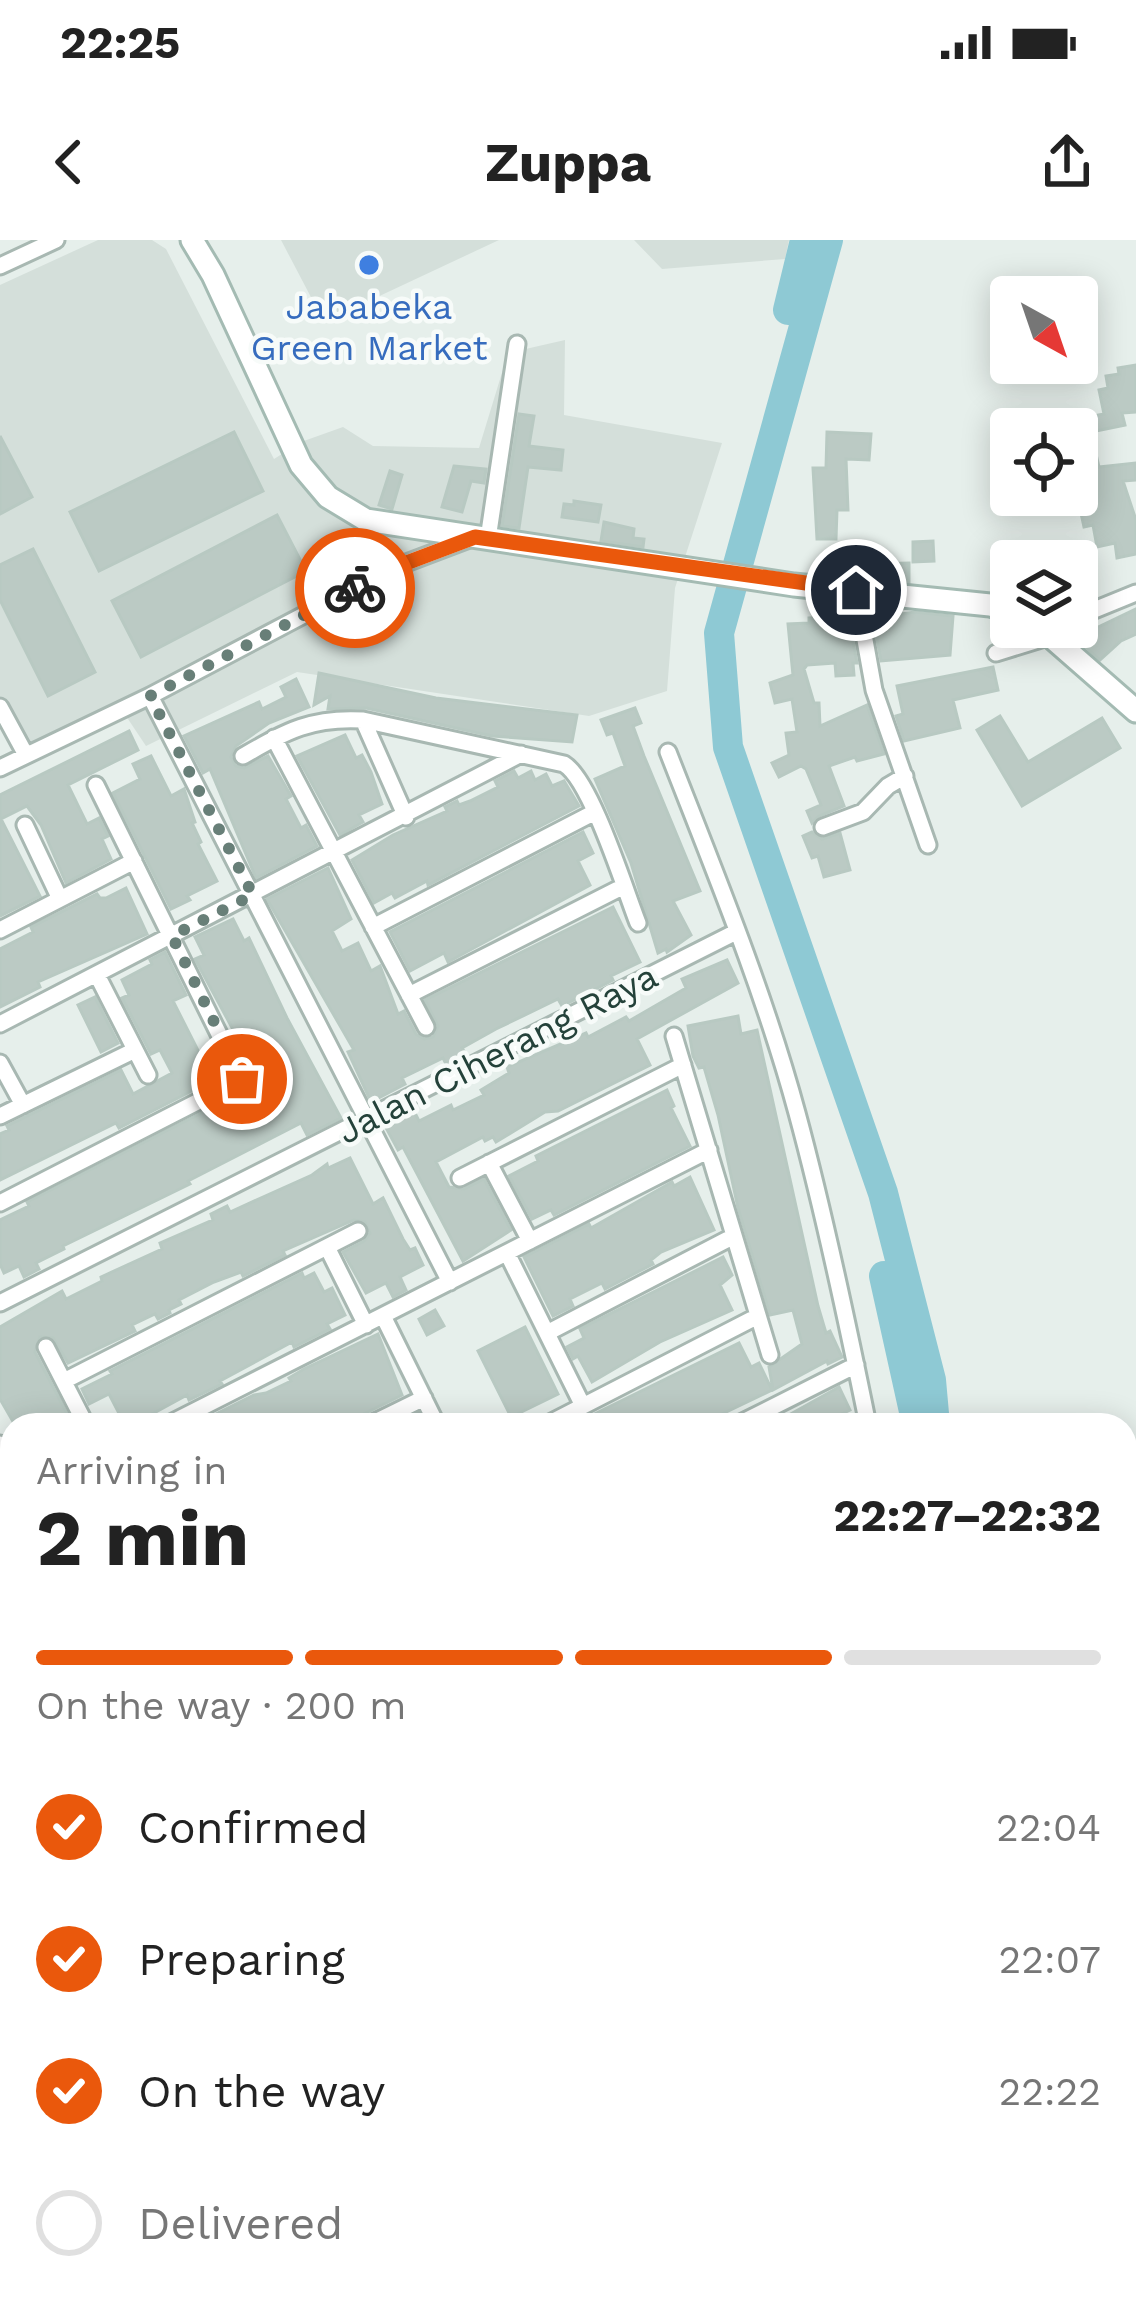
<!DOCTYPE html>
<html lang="en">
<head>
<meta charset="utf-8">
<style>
	body { margin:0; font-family:"Work Sans",sans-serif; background:#f2f2f2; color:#222; height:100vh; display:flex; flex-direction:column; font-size:45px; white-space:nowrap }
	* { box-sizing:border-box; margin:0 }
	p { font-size:39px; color:#767676 }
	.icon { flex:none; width:66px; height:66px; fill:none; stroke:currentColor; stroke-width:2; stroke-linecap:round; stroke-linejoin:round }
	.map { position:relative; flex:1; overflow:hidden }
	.side { position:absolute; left:0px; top:1173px; width:1137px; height:903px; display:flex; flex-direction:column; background:#fff; border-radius:36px 36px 0 0; box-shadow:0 6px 30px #0003 }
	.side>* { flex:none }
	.needle { width:78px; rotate:140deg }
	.tools { position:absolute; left:990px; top:36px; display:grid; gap:24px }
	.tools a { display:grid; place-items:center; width:108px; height:108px; border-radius:12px; background:#fff; box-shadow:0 6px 30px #0003; font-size:60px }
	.pin { position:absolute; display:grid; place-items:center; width:102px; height:102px; color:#fff; margin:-51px; border:6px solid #fff; border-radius:50%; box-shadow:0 3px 12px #0007 }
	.courier { position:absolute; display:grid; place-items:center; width:120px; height:120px; margin:-60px; border:9px solid #ea580c; border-radius:50%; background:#fff; color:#222; box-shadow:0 3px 15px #0007 }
	.head em { font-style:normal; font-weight:700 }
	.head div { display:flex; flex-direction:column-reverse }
	.head { display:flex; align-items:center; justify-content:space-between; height:204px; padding:0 36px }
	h1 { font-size:78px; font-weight:700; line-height:90px }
	.bar { display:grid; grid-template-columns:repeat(4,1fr); gap:18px 12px; align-content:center; height:144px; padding:0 36px }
	.bar i { height:15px; border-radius:9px; background:#e0e0e0 }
	.bar .current { background:#ea580c }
	.bar p { grid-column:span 4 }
	ol { padding:0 36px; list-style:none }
	li { display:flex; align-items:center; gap:36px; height:132px }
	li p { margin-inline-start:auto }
	li .icon { padding:12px; border-radius:50%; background:#ea580c; color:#fff; stroke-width:4 }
	li:last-child { color:#767676 }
	li i { width:66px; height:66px; border:6px solid #e0e0e0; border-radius:50% }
	.status { display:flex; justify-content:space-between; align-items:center; height:84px; padding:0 60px; background:#fff; direction:ltr }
	.status svg { height:33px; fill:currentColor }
	header { display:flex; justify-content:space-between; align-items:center; height:156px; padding:0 36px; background:#fff; font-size:54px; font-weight:700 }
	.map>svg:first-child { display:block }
</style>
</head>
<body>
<div class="status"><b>22:25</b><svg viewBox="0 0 49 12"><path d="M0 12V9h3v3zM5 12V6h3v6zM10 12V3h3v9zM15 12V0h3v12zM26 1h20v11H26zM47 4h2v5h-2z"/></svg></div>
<header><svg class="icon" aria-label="back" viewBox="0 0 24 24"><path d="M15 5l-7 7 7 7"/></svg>Zuppa<svg class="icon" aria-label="share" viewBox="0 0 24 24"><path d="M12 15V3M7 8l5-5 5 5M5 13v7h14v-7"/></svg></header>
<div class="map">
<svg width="1136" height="2074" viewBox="0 0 1136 2074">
	<rect width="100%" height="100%" fill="#e6efeb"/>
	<path fill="#d4dfda" d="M 98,0 L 152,0 L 166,9 L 274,219 L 301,202 L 343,187 L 373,206 L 479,208 L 508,113 L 565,100 L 564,175 L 722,203 L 675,348 L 667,451 L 589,476 L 297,432 L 146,506 L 126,476 L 32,519 L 0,456 L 0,45 Z
		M 281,0 L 499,0 L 324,82 Z
		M 634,0 L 789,0 L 785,19 L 662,29 Z
		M 1136,1505 L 1136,1883 L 1125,1888 L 1125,1529 Z"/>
	<path fill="#bfe0c8" d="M 707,2064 L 819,2064 L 797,2074 L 712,2074 Z"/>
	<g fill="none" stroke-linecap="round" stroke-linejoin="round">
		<path stroke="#8ec9d4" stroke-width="4.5" d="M 0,2048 L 12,2042"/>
		<path stroke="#8ec9d4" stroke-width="30" d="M 828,0 L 719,393 L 728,507 L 883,953 L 931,1140 L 935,1185
			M 788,70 L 805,0
			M 884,1036 L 917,1185
			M 683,2064 L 684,2074"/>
	</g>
	<path fill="#bbcac4" stroke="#b8c9c2" stroke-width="3" d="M 1136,125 L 1136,172 L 1122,173 L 1125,185 L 1091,192 L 1099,227 L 1135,223 L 1136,240 L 1123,241 L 1136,280 L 1136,314 L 1117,318 L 1115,303 L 1097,307 L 1093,285 L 1084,287 L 1077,255 L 1077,179 L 1104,174 L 1099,150 L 1108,148 L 1106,136 L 1119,134 L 1118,128 Z
		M 519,174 L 534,176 L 529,206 L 563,210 L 561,230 L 528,227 L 519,288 L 502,286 Z
		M 234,192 L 263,251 L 99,331 L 70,272 Z
		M 827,192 L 871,194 L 869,220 L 846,219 L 848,270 L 837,270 L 836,299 L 817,299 L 813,228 L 826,228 Z
		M 0,196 L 32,257 L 0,274 Z
		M 454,226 L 486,229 L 484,243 L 471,241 L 462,272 L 442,267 Z
		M 390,231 L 402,235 L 392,269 L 379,265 Z
		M 574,261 L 601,265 L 598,282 L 562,277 L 564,264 L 574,265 Z
		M 277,275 L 306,331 L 141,417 L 112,361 Z
		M 604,282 L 634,289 L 633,298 L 644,299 L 643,307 L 601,301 Z
		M 933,301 L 934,321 L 913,322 L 913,302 Z
		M 33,309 L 95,432 L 48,456 L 0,360 L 0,325 Z
		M 909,323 L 909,342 L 819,332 L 819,325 Z
		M 1136,369 L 1136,394 L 1121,401 L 1100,420 L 1079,401 L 1090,391 Z
		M 837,372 L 848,373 L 857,423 L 853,423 L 854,435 L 836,436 L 835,423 L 807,425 L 804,429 L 814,463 L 819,463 L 820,486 L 867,465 L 884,514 L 857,521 L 855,517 L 829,526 L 844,566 L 819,576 L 812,583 L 807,571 L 821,565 L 806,529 L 801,526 L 779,537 L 772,523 L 789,515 L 786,493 L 797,492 L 792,459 L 775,463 L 770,443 L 793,435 L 788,384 L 809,383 L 809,378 L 837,377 Z
		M 915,372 L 953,376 L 950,415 L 881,421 L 873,378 Z
		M 993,427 L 998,450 L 953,460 L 960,488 L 904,501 L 896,476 L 903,474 L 897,446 Z
		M 319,433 L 436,458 L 577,475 L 572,502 L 492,496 L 366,468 L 328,469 L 330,456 L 314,465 Z
		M 296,439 L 309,467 L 269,483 L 236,506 L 231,517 L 236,526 L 244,528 L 268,516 L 291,556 L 286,559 L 301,588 L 306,585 L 317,606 L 256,638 L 210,529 L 203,533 L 184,496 L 259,462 L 262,469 L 286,457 L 281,447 Z
		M 635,468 L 641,483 L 633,486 L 644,516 L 700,651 L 673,661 L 691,695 L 667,712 L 666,709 L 658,713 L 631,623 L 595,539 L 625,526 L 613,493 L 607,495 L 601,480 Z
		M 1000,476 L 1028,522 L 1102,478 L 1120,508 L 1022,566 L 977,490 Z
		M 129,491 L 138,510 L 68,545 L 87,584 L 99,578 L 108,596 L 102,599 L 111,619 L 66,643 L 41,585 L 27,566 L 1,579 L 40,656 L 0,676 L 0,555 Z
		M 345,495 L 356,518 L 362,515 L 371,532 L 382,564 L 359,575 L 363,582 L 340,595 L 297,516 Z
		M 151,516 L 171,556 L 184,549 L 195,582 L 192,583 L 201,602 L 198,604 L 217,641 L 187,656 L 190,660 L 171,669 L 113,553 L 140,539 L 133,524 Z
		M 514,531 L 518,538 L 531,531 L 535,540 L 546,534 L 552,546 L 564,541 L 579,566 L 428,645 L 427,641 L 395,658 L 392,653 L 374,663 L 352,620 L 393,595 L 447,571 L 445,567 L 457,561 L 459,565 L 470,561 L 498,547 L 495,541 Z
		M 583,592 L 593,613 L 578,621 L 590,645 L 448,722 L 444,713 L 410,731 L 390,692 Z
		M 812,592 L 822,599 L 840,593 L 850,630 L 824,637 L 818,616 L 812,618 L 803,596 Z
		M 328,628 L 351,679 L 332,691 L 342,711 L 358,703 L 371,731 L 380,726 L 398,774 L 404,771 L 416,794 L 424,799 L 433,797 L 438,786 L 425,760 L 613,667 L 640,722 L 611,736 L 613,740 L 562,766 L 558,759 L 496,789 L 462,808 L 466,814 L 446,824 L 443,818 L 402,838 L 405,844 L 371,862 L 348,812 L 354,810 L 267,659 Z
		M 126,648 L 147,694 L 38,742 L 40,747 L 0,767 L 0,709 L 33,692 L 31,687 L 97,654 L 100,658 L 106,658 Z
		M 233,679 L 244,701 L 249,698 L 287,778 L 341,878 L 307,895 L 301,883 L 188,941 L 190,944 L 63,1006 L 64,1009 L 36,1023 L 39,1029 L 24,1037 L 19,1026 L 4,1033 L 0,1024 L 0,980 L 29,966 L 27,962 L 217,865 L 221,872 L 239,862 L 253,879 L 266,873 L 266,862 L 244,810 L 195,719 L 204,715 L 195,697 Z
		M 165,712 L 186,755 L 173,761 L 213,840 L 119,888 L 116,883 L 0,940 L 0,894 L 9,890 L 7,886 L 121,830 L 133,854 L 172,833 L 160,810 L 151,814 L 122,758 L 129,755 L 122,740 L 152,724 L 150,720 Z
		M 727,720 L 738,743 L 637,799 L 650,825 L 558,871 L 545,872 L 496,902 L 493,897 L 485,901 L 483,897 L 436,922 L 449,947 L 464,949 L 484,939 L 511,990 L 463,1021 L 403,907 L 398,910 L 385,886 L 414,871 L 419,881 L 451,865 L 453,870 L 484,855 L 481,850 L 509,833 L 507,827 L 586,793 L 588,797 L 626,777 L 629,781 L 686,748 L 682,739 Z
		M 95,757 L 118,803 L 101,812 L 78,765 Z
		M 738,776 L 741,794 L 757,790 L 818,1066 L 826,1093 L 830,1091 L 842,1117 L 828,1124 L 827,1121 L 773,1150 L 769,1127 L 802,1104 L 793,1070 L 770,1075 L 738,968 L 718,875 L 704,827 L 699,828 L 693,816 L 688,786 Z
		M 667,850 L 674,866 L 671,868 L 690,906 L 554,975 L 551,970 L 532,979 L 509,936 L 538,921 L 536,916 Z
		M 350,918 L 373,964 L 383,958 L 403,999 L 410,1010 L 415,1008 L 423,1025 L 400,1037 L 406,1050 L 393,1057 L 386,1043 L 366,1053 L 343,1012 L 364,1001 L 370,993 L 365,982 L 354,980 L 283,1011 L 285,1015 L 243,1036 L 241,1032 L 214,1042 L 179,1060 L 181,1064 L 169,1070 L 170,1073 L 158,1079 L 155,1074 L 132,1085 L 135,1091 L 68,1123 L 53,1098 L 40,1097 L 35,1112 L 73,1185 L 15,1185 L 0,1159 L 0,1087 L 62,1051 L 66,1059 L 102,1041 L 101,1037 L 162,1009 L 160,1003 L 213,980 L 211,974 L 227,966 L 230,972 L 312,935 L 327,924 L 328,928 Z
		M 690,937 L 714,990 L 661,1012 L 651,1020 L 653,1024 L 605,1049 L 602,1043 L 570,1059 L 573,1066 L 553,1076 L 524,1017 L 589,984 L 591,988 L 672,942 L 674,946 Z
		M 723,1017 L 732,1035 L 720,1045 L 732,1070 L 660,1102 L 592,1142 L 578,1116 L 573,1119 L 567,1107 L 584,1098 L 580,1089 Z
		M 302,1033 L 304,1038 L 314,1033 L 324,1052 L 332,1048 L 345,1075 L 327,1084 L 330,1089 L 294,1107 L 292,1102 L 220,1141 L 222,1144 L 189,1160 L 187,1155 L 132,1185 L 125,1185 L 109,1154 L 89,1164 L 82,1149 L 112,1134 L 110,1131 Z
		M 435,1070 L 444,1086 L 427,1095 L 419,1079 Z
		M 525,1087 L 558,1154 L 511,1177 L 478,1111 Z
		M 378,1094 L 402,1155 L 364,1174 L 357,1185 L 202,1185 L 200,1182 L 254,1155 L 266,1153 L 291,1141 L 289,1138 L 304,1129 Z
		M 739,1103 L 751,1127 L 759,1123 L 772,1150 L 699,1185 L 572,1185 Z
		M 839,1147 L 850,1170 L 829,1180 L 832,1185 L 771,1185 Z"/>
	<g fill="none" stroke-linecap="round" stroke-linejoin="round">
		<defs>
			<path id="street" d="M 0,26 L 56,0
				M 488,299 L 517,104
				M 856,350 L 874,450 L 928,605
				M 1077,377 L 1136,353
				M 996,413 L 1051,396 L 1063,387
				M 150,456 L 450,1042
				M 0,467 L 26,515
				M 363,480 L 406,577
				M 274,498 L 426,787
				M 668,512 C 714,630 764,751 797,873 C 825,976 847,1081 868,1185
				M 243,516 C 287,491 311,477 363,480 L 564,524 C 591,540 625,650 638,683
				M 0,528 L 150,456 L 393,328 L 472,298
				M 96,545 L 255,867
				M 25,585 L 60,659
				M 823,587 L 863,572 L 888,546 L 905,536
				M 373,687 L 595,572
				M 0,690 L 134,621
				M 97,735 L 148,835
				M 409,755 L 624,646
				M 0,784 L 521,514
				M 674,796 L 770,1115
				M 0,823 L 23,865
				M 0,876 L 135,810
				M 489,923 L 530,1001
				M 460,938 L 683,825
				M 0,963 L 242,839
				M 327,1007 L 366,1085
				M 507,1013 L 583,1166
				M 0,1063 L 736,692
				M 383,1076 L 437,1185
				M 547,1093 L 734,996
				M 46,1107 L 86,1185
				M 64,1141 L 358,991
				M 167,1185 L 709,910
				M 369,1185 L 424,1158
				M 546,1185 L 758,1076
				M 737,1185 L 856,1125
				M 0,1204 L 12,1228
				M 0,1414 L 12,1436
				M 0,1529 L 12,1523
				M 0,1641 L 12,1635
				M 0,1829 L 12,1852
				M 0,1995 L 12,1989
				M 0,2063 L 1,2067 L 12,2061
				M 95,2064 L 100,2074
				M 207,2064 L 212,2074
				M 311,2064 L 316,2074
				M 585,2064 L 590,2074
				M 396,2074 L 416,2064
				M 607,2074 L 623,2064"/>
			<path id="secondary" d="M 192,0 L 213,35 L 301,225 L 328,257 L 366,280 L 794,345 L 990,365 L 1011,371
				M 1040,387 L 1136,471"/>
			<path id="highway" d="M 1113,2074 L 1136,2058"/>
		</defs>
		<use href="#street" stroke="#a8b8b2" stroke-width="21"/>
		<use href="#secondary" stroke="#a4bbb3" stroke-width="27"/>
		<use href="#highway" stroke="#c2cac8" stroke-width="36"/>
		<use href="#street" stroke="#fff" stroke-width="15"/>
		<use href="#secondary" stroke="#fff" stroke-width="21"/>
		<use href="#highway" stroke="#2f6f62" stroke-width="30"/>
		<path stroke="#5f7d75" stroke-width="4.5" stroke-dasharray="24 12" stroke-linecap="butt" d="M 1125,1930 L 1136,1925
			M 861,2074 L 881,2064"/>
	</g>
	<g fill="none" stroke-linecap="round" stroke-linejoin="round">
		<path stroke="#687f78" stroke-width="12" stroke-dasharray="0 21.6" d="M 242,839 L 172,696 L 253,655 L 150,456 L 355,348"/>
		<path stroke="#ea580c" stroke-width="15" d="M 355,348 L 393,328 L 475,297 L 856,350"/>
	</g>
	<circle fill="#3f7fe0" stroke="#f7fbf9" stroke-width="4.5" cx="369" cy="25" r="12"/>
	<g text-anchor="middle" stroke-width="9" stroke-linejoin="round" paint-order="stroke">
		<g font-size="36" fill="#366cbe" stroke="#f7fbf9">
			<text x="369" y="79">Jababeka<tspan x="369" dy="41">Green Market</tspan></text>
		</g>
		<g font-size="36" fill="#24423a" stroke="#f7fbf9">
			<text transform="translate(497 813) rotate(-27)" y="13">Jalan Ciherang Raya</text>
		</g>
	</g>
</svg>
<div class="tools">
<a><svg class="needle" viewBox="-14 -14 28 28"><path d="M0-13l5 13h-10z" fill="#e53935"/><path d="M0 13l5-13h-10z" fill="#767676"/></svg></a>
<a><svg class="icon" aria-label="locate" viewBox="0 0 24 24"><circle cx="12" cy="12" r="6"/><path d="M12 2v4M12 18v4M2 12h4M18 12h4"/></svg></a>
<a><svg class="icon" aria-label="layers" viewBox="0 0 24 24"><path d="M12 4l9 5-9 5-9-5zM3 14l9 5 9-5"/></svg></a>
</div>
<div class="pin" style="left:242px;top:839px;background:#ea580c"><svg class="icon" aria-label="bag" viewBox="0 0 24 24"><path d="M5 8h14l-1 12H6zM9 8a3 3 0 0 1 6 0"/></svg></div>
<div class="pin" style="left:856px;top:350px;background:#1f2937"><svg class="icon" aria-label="home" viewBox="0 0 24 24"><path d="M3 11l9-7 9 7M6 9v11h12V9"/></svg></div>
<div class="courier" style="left:355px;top:348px"><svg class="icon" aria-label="bike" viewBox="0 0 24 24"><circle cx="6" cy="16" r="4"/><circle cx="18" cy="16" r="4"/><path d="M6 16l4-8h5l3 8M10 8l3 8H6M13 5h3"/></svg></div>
<section class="side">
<div class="head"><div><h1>2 min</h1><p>Arriving in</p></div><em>22:27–22:32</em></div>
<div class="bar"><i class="current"></i><i class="current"></i><i class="current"></i><i></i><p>On the way · 200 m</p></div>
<ol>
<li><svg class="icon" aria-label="check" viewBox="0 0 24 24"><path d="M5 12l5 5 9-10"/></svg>Confirmed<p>22:04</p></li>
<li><svg class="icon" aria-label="check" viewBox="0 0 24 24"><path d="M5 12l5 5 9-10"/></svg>Preparing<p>22:07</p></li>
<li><svg class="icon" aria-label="check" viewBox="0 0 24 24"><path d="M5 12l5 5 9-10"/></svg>On the way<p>22:22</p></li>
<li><i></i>Delivered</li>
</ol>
</section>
</div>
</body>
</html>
